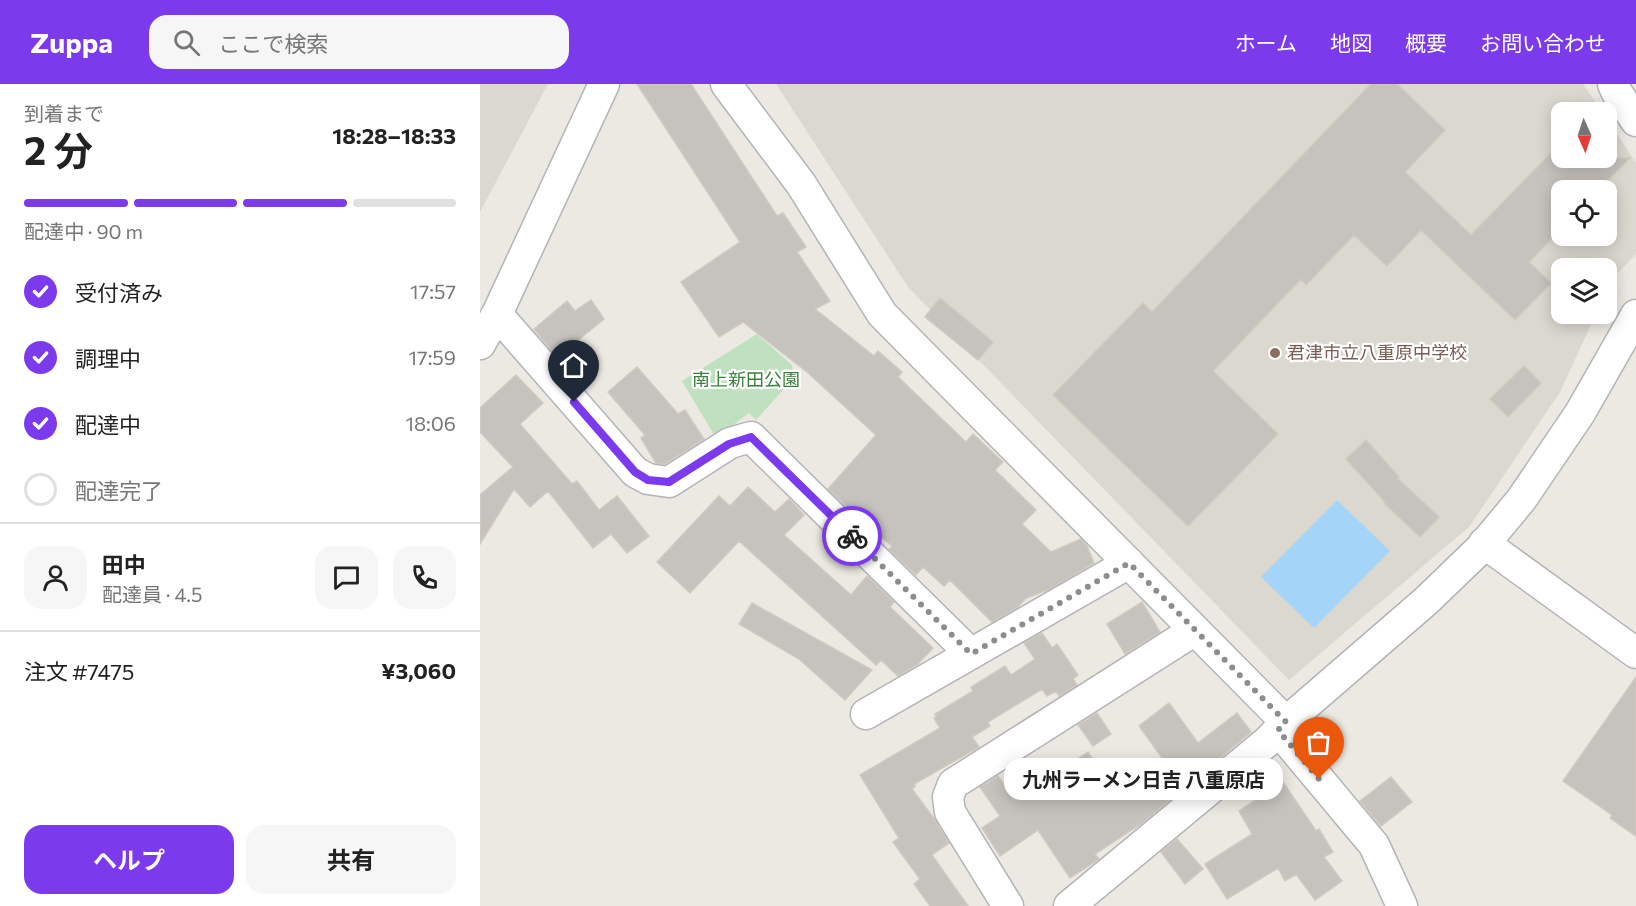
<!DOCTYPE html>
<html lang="ja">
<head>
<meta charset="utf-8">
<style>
	body { margin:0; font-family:Commissioner,"Noto Sans JP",sans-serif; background:#f6f6f6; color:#222; height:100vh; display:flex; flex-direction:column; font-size:22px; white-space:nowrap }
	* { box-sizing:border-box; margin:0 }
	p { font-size:20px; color:#767676 }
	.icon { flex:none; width:33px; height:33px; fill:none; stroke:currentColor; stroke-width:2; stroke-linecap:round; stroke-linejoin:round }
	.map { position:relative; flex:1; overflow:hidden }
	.panel { display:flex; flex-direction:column; background:#fff; width:480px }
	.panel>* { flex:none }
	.needle { width:39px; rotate:177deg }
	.tools { position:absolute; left:1071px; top:18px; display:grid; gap:12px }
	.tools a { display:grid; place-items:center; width:66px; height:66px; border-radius:12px; background:#fff; box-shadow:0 3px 15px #0003; font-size:30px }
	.pin { position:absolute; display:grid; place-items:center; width:51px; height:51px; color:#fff; margin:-62px -26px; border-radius:50% 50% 50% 0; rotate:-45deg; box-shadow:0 0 6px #0007 }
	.pin .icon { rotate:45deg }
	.courier { position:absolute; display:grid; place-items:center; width:60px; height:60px; margin:-30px; border:4px solid #7c3aed; border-radius:50%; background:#fff; color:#222; box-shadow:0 2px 8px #0007 }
	.bubble { position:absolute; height:42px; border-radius:18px; background:#fff; box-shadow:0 3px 15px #0003; font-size:20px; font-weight:700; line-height:42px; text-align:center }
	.head em { font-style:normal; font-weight:700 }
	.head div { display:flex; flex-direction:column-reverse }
	.head { display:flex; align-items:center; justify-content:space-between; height:102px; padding:0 24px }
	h1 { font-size:39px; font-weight:700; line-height:45px }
	.bar { display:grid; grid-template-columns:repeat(4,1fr); gap:9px 6px; align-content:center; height:72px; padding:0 24px }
	.bar i { height:8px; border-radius:4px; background:#e0e0e0 }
	.bar .current { background:#7c3aed }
	.bar p { grid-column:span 4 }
	.line { display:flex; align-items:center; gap:15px; padding:0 24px; border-top:2px solid #e0e0e0 }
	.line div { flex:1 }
	.round { display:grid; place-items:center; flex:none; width:63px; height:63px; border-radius:18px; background:#f6f6f6 }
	ol { padding:0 24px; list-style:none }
	li { display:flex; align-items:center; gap:18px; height:66px }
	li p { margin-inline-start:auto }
	li .icon { padding:6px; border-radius:50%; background:#7c3aed; color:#fff; stroke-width:4 }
	li:last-child { color:#767676 }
	li i { width:33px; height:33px; border:3px solid #e0e0e0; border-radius:50% }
	.button { display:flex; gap:12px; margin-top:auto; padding:12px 24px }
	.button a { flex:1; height:69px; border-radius:18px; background:#7c3aed; color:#fff; font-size:24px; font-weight:700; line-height:69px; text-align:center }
	.button a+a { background:#f6f6f6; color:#222 }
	header { display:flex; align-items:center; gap:36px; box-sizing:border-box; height:84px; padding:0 30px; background:#7c3aed; color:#fff }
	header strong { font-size:28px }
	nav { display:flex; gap:33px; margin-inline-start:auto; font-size:21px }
	.search { width:420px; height:54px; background:#f6f6f6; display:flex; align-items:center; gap:15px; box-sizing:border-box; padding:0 21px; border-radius:18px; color:#767676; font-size:22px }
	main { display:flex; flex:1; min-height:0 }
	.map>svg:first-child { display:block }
</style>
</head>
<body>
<header>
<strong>Zuppa</strong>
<div class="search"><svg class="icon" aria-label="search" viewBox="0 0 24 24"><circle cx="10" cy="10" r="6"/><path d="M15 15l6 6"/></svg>ここで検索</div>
<nav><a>ホーム</a><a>地図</a><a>概要</a><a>お問い合わせ</a></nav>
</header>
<main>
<section class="panel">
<div class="head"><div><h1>2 分</h1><p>到着まで</p></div><em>18:28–18:33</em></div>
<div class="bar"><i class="current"></i><i class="current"></i><i class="current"></i><i></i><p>配達中 · 90 m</p></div>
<ol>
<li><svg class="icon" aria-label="check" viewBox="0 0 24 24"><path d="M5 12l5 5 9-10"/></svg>受付済み<p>17:57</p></li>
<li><svg class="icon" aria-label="check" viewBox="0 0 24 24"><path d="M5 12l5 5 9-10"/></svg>調理中<p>17:59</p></li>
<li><svg class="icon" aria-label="check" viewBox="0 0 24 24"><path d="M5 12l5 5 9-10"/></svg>配達中<p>18:06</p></li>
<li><i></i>配達完了</li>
</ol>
<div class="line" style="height:108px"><a class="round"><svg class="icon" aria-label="person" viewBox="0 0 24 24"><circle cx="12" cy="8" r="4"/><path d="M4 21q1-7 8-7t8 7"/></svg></a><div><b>田中</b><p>配達員 · 4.5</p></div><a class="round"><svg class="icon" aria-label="chat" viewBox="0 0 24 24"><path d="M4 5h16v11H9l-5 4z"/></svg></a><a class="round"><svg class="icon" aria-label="phone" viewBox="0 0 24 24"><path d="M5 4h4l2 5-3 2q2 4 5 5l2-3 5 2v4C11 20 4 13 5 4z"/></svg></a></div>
<div class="line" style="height:78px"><div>注文 #7475</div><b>¥3,060</b></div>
<div class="button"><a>ヘルプ</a><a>共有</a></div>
</section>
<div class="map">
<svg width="1156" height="822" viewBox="0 0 1156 822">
	<rect width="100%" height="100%" fill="#ebe9e1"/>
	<path fill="#dbd8cf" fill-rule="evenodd" d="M 0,0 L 68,0 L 0,128 Z
		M 296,0 L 1103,0 L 1122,28 L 1082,28 L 1082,74 L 1126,74 L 1127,35 L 1156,79 L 1156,170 L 1130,197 L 1127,206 L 1126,184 L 1082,184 L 1082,230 L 1116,230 L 1080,308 L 989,443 L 809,596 L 428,203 ZM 1082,106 L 1126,106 L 1126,152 L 1082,152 Z"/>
	<path fill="#c0e1bf" d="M 277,250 L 312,281 L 314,294 L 276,336 L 269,329 L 236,354 L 202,297 Z"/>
	<path fill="#a4d5f8" d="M 857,416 L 910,467 L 834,544 L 781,493 Z"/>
	<path fill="#c6c3be" stroke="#cfcac0" stroke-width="1.5" d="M 157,0 L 211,0 L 297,132 L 303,129 L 326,163 L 317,168 L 350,217 L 335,225 L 394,272 L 398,267 L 422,288 L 418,293 L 486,358 L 493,350 L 523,378 L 515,386 L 556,426 L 542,440 L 571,468 L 601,455 L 607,462 L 614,479 L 570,505 L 546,514 L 538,523 L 512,538 L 470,496 L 464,502 L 443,483 L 436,491 L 409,465 L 412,462 L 372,428 L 348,405 L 396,351 L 327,288 L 263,238 L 239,253 L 201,198 L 260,158 Z
		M 891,0 L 917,0 L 965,46 L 925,88 L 991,151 L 1082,58 L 1082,74 L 1150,74 L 1118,106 L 1082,106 L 1082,144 L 1049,178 L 1071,199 L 1035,236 L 941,146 L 907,182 L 874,151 L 826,201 L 821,195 L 733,287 L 798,350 L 708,442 L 573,311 L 663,219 L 672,228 Z
		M 460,214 L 513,258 L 498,276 L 445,233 Z
		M 111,216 L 124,235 L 77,273 L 54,245 L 87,217 L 95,227 Z
		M 1044,282 L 1061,299 L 1028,333 L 1010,315 Z
		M 157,283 L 198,330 L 205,326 L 224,355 L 185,380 L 176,379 L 161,354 L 165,351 L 128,308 Z
		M 36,291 L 63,319 L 40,340 L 92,400 L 97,397 L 119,426 L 137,412 L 169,452 L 147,469 L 131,450 L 113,464 L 68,407 L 50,423 L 34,405 L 0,460 L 0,411 L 33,383 L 0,348 L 0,324 Z
		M 886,356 L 919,393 L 917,394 L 959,433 L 940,453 L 904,419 L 905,418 L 866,375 Z
		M 268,403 L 295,428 L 309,415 L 324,431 L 304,451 L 371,511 L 387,492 L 414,518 L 410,523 L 453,564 L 438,580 L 418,592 L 401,576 L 396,581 L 259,457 L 210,509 L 177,478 L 239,412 L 250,422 Z
		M 662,518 L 680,548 L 645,570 L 627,540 Z
		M 272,519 L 392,586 L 365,616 L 319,575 L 259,540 Z
		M 562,549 L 572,564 L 577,560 L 598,591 L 593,595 L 597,601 L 579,612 L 576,607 L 567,612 L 562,605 L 508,638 L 510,642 L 492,653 L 499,663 L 434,700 L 435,703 L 432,705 L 455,736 L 469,759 L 452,771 L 488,822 L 450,822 L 434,800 L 440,795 L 413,758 L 419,754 L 380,691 L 460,644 L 454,634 L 456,633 L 455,630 L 493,607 L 491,603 L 525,582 L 531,591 L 555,575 L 544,559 Z
		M 1156,593 L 1156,752 L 1130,734 L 1132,731 L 1083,697 Z
		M 689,619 L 718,659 L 757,629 L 771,648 L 661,740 L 615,770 L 619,775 L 590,794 L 558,746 L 520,772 L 502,744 L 520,732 L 500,703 L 518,692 L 535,716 L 608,668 L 637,712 L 684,681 L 683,679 L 685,678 L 659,642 Z
		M 617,629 L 631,650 L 613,662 L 598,641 Z
		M 911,693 L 932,718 L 901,742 L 880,717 Z
		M 803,698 L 836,747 L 839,745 L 853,768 L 844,773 L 862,797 L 835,816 L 816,790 L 805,797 L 798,784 L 747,815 L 725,780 L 772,750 L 759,727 Z
		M 697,755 L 723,785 L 705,800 L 681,768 Z"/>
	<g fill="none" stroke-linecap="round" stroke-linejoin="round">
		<defs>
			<path id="minor" d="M 246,0 L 321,100 L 402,230 L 806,638
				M 1133,0 L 1136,7 L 1156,37
				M 17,230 L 155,388 L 168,395 L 189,398 L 250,359 L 271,353 L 491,570
				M 0,260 L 17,230 L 124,0
				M 1004,459 L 1156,569
				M 386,630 L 649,479
				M 798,646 L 894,761 L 922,822
				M 528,822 L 470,728 L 468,713 L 473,700 L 715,546
				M 589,822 L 788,657 L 806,638 L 946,517 L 1001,464 L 1041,416 L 1100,329 L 1156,231"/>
		</defs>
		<use href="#minor" stroke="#b2b4b8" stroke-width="33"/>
		<use href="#minor" stroke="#fff" stroke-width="30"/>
	</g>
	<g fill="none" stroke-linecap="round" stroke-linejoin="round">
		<path stroke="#8c8e8e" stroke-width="6" stroke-dasharray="0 10.8" d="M 372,452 L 491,570 L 649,479 L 806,638 L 798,646 L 839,695"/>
		<path stroke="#7c3aed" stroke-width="8" d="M 94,318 L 155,388 L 168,396 L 189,398 L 249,360 L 271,353 L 372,452"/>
	</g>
	<circle fill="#8d6e63" stroke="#fff" stroke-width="2" cx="795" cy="269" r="6"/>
	<g text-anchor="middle" stroke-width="4.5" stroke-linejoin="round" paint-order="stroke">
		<g font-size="18" fill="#785e54" stroke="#fff" text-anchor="start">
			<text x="807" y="275">君津市立八重原中学校</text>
		</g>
		<g font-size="18" fill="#3a7f3c" stroke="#fff">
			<text x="266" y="302">南上新田公園</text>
		</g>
	</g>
</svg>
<div class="tools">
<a><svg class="needle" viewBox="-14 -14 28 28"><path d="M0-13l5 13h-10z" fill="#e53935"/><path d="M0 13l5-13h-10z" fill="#767676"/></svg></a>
<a><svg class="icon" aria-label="locate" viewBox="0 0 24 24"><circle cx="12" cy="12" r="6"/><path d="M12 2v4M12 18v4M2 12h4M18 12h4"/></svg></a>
<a><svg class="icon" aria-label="layers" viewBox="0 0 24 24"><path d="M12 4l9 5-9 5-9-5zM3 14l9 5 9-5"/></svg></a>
</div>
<div class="pin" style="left:839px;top:695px;background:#ea580c"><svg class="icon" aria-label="bag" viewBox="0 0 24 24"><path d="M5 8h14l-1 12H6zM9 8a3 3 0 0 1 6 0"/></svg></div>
<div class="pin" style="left:94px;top:318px;background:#1f2937"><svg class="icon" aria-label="home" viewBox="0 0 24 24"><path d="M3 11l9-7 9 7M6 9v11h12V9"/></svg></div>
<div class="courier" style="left:372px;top:452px"><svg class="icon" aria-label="bike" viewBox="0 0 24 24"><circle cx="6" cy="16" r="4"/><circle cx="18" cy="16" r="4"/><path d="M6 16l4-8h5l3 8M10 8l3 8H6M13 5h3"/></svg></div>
<div class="bubble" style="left:524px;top:674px;width:279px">九州ラーメン日吉 八重原店</div>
</div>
</main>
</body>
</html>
